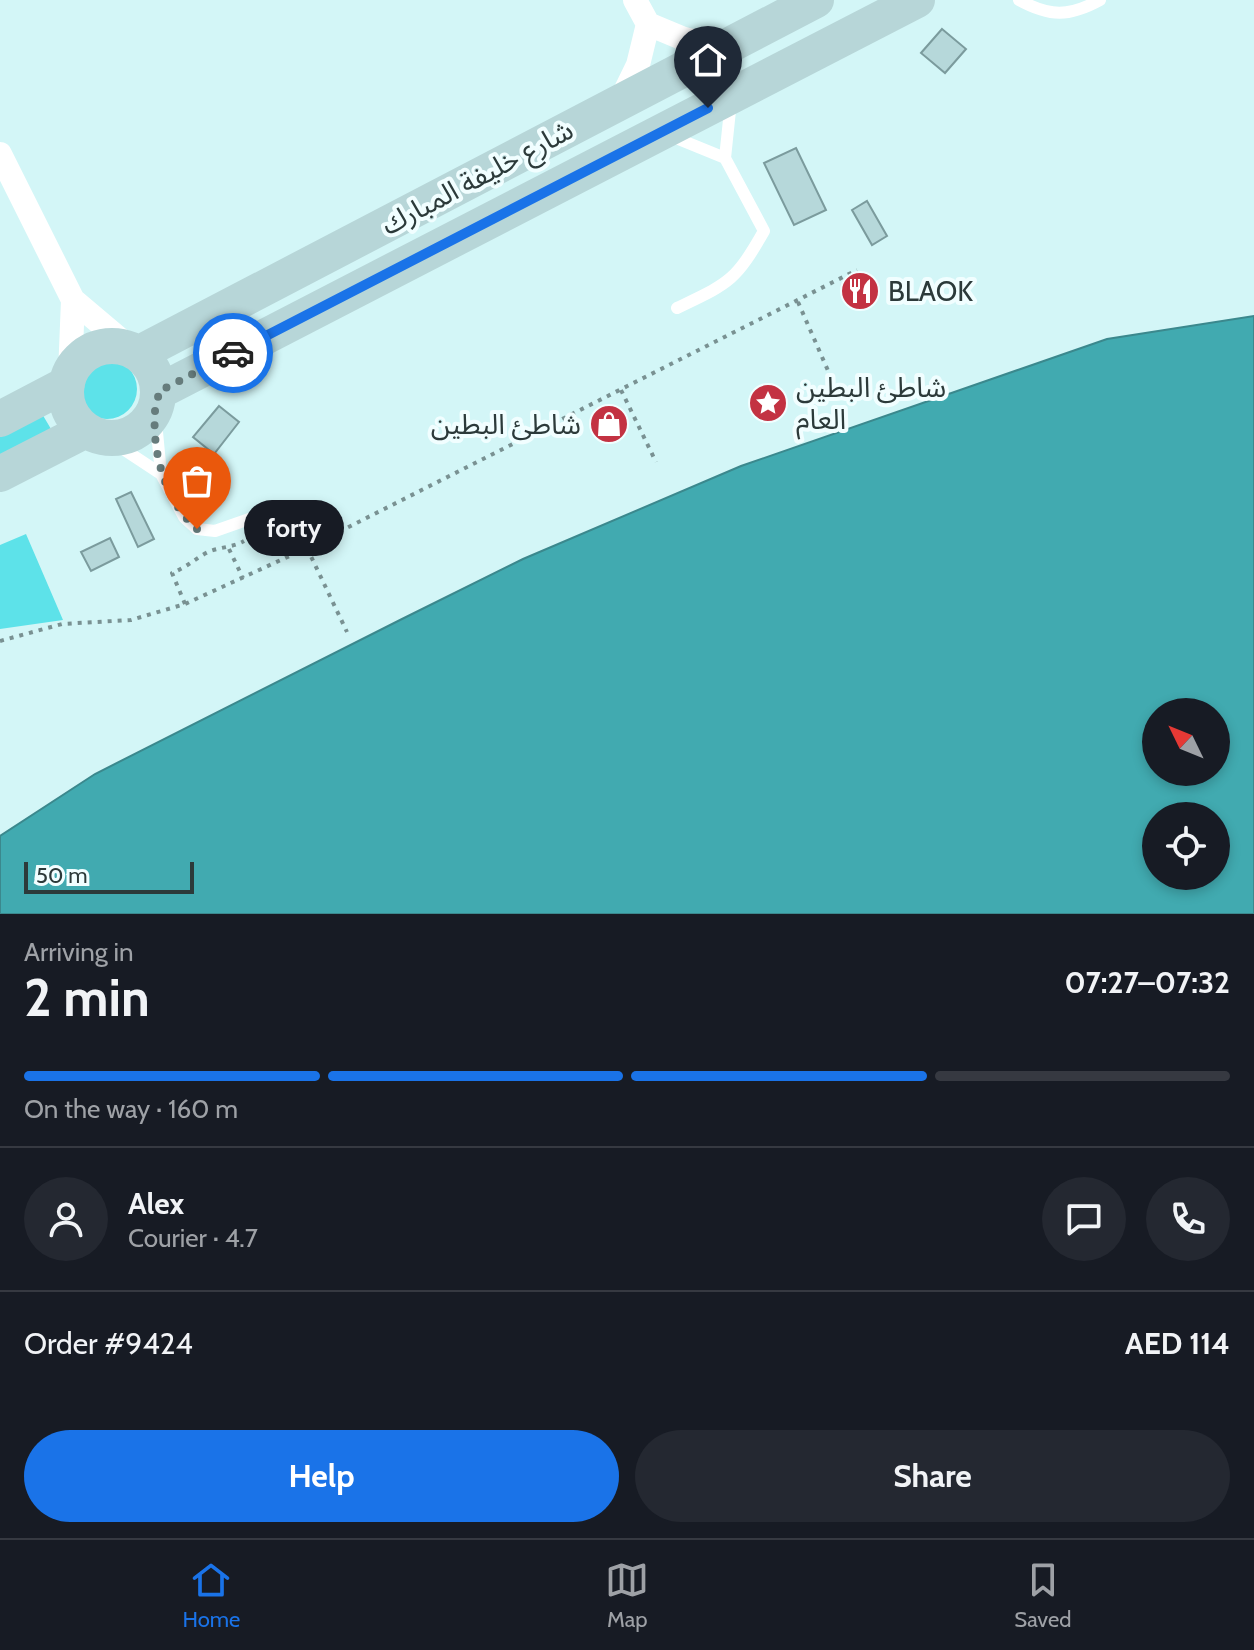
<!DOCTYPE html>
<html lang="en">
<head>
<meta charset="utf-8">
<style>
	body { margin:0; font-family:Cabin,"Noto Sans Arabic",sans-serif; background:#242831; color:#f1f3f6; height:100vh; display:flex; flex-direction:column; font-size:30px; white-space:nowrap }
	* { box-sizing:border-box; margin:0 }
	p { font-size:26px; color:#9ea1a6 }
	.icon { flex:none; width:44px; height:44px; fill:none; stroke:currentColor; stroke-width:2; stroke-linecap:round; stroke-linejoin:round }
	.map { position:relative; height:914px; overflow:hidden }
	.panel { display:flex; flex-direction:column; background:#171b24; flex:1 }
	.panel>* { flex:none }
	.needle { width:52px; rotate:313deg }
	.tools { position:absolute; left:1142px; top:698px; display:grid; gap:16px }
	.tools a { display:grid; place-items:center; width:88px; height:88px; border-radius:50%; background:#171b24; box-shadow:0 4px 12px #0003; font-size:40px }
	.scale { position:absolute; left:24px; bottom:20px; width:170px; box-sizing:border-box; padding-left:8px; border:4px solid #2c3a3a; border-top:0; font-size:22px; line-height:28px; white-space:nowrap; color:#2c3a3a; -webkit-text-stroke:6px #f1feff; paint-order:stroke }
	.pin { position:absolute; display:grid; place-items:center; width:68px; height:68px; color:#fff; margin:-82px -34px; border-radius:50% 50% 50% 0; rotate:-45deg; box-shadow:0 0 8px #0007 }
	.pin .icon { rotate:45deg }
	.courier { position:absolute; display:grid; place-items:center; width:80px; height:80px; margin:-40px; border:6px solid #1a73e8; border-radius:50%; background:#fff; color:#222; box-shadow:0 2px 10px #0007 }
	.bubble { position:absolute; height:56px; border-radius:28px; background:#171b24; box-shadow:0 4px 12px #0003; font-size:26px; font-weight:800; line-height:56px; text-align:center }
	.overview em { font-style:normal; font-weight:800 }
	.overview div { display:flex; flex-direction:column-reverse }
	.overview { display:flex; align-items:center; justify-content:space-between; height:136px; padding:0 24px }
	h1 { font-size:52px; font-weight:800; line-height:60px }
	.bar { display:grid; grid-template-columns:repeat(4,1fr); gap:12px 8px; align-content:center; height:96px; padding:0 24px }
	.bar i { height:10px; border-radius:6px; background:#363941 }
	.bar .on { background:#1a73e8 }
	.bar p { grid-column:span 4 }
	.line { display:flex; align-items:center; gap:20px; padding:0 24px; border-top:2px solid #363941 }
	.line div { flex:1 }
	.round { display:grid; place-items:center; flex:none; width:84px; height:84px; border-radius:42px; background:#242831 }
	.primary-button { display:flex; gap:16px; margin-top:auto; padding:16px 24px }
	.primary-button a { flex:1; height:92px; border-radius:48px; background:#1a73e8; color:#fff; font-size:32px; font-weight:800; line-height:92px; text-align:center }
	.primary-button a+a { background:#242831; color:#f1f3f6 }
	.tabs { display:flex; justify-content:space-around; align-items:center; height:112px; border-top:2px solid #363941; background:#171b24; font-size:22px; color:#9ea1a6 }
	.tabs a { display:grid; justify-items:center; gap:4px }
	.tabs .on { color:#1a73e8 }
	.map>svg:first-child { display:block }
</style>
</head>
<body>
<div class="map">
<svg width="1254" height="914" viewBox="0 0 1254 914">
	<rect width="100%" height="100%" fill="#d3f6f7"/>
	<path fill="#5de2e9" d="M77 389a30 30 0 1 1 60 0a30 30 0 1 1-60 0Z
		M 38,407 L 51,429 L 0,455 L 0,427 Z
		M 26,534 L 63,620 L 0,629 L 0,545 Z"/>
	<path fill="#41aab0" stroke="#3b888d" stroke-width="2" fill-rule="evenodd" d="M 1254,316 L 1254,914 L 0,914 L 0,836 L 95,774 L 402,619 L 523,559 L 741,466 L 1107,339 ZM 1156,712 L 1216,712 L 1216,772 L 1156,772 ZM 1156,816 L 1216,816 L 1216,876 L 1156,876 Z"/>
	<path fill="#b6d8da" stroke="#7b9b9d" stroke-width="2" d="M 942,29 L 966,49 L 945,73 L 921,53 Z
		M 796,148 L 826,210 L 794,225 L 764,163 Z
		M 867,201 L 887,236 L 872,245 L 852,210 Z
		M 219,406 L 239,422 L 214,454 L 193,437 Z
		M 131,492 L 154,539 L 138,547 L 116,499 Z
		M 110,538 L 119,557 L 91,571 L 81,552 Z"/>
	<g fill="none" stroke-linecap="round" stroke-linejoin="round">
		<path stroke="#799192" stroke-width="4" stroke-dasharray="4 6" stroke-linecap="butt" d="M 798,302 L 836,389
			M 621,390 L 656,462
			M 307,548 L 347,632
			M 229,549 L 243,578
			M 185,604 L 172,573 C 185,568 194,560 206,553 C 217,547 232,548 244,541
			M 0,641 L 62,624 L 131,620 L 185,604 L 307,548 L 857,270"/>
		<path stroke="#fff" stroke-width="12" d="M 1019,0 C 1050,17 1069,17 1100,0
			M 671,136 L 725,158 L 764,231 C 735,282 729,283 677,308
			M 725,158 L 731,101
			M 155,411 L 161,474 L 184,517 L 197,529 L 215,531 L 278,509
			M 108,439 L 161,474"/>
		<path stroke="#fff" stroke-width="24" d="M 635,0 L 648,24 L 684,39 L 721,48
			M 620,102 L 638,65 L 648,24
			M 0,154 L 73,300 L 131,349
			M 70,374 L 73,300"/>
		<path stroke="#b7d6d8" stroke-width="36" d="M66 392a46 46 0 1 1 92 0a46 46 0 1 1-92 0Z
			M 138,354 L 816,0
			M 158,392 L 917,0
			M 0,419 L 67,384
			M 0,474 L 86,430"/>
	</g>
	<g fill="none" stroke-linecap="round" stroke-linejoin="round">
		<path stroke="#667c7c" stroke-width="8" stroke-dasharray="0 14.4" d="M 197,529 C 165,501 152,453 155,411 C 156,404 159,399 158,392 L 233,353"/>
		<path stroke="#1a73e8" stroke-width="10" d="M 233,353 L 708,108"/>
	</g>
	<defs>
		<symbol id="restaurant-disc" viewBox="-11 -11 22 22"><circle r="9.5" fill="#c33242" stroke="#f1feff"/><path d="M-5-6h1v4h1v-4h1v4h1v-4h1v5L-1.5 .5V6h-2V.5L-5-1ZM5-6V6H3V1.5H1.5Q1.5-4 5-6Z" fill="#fff"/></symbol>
		<symbol id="sight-disc" viewBox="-11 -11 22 22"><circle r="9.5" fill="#c33242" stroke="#f1feff"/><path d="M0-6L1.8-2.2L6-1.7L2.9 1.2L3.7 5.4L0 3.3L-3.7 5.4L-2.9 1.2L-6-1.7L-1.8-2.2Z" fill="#fff"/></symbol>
		<symbol id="shop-disc" viewBox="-11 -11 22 22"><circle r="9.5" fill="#c33242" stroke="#f1feff"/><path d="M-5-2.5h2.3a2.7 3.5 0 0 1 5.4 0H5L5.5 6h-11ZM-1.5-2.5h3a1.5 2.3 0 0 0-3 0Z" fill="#fff"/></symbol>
	</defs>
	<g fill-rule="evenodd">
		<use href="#restaurant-disc" x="838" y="269" width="44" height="44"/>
		<use href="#sight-disc" x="746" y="381" width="44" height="44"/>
		<use href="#shop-disc" x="587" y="402" width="44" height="44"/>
	</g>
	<g text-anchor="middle" stroke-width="8" stroke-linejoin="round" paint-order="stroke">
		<g font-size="28" fill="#2c3a3a" stroke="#f1feff">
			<text transform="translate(477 177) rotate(-28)" y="10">شارع خليفة المبارك</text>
		</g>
		<g font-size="28" fill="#2c3a3a" stroke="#f1feff" text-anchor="start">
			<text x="888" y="301">BLAOK</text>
			<text x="796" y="397">شاطئ البطين<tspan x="796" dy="32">العام</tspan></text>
			<text x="581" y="434" text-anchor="end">شاطئ البطين</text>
		</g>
	</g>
</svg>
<div class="tools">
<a><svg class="needle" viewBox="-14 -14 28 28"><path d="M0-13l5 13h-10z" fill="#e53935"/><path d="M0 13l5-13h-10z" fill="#9ea1a6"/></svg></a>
<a><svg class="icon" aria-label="locate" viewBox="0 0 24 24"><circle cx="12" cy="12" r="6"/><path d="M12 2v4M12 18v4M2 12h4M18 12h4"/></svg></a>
</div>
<div class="scale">50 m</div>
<div class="pin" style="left:197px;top:529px;background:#ea580c"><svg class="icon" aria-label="bag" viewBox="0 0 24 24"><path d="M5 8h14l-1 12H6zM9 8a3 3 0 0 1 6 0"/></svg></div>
<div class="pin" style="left:708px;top:108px;background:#1f2937"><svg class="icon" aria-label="home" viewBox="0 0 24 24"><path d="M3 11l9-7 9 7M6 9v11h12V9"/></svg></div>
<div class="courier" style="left:233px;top:353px"><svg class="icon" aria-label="car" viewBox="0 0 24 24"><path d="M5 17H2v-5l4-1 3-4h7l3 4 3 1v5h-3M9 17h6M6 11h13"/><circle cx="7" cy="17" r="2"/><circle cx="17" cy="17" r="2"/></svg></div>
<div class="bubble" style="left:244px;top:500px;width:100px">forty</div>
</div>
<section class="panel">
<div class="overview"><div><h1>2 min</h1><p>Arriving in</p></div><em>07:27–07:32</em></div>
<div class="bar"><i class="on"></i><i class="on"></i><i class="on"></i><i></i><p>On the way · 160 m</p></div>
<div class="line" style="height:144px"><a class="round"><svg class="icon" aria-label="person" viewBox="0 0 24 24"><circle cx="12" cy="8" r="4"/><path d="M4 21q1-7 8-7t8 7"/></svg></a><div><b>Alex</b><p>Courier · 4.7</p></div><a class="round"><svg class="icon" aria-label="chat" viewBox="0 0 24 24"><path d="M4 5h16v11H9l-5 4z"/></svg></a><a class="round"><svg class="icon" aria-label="phone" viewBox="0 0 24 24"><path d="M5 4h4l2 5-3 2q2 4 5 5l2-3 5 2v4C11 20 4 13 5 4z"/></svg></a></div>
<div class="line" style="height:104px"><div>Order #9424</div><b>AED 114</b></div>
<div class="primary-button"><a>Help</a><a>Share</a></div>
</section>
<nav class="tabs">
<a class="on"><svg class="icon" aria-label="home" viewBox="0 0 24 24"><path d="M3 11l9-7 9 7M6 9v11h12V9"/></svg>Home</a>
<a><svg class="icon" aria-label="map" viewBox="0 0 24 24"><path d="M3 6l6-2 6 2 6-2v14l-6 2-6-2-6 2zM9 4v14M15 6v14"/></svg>Map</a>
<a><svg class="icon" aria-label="saved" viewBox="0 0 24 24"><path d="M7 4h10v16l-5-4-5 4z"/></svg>Saved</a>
</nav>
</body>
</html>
